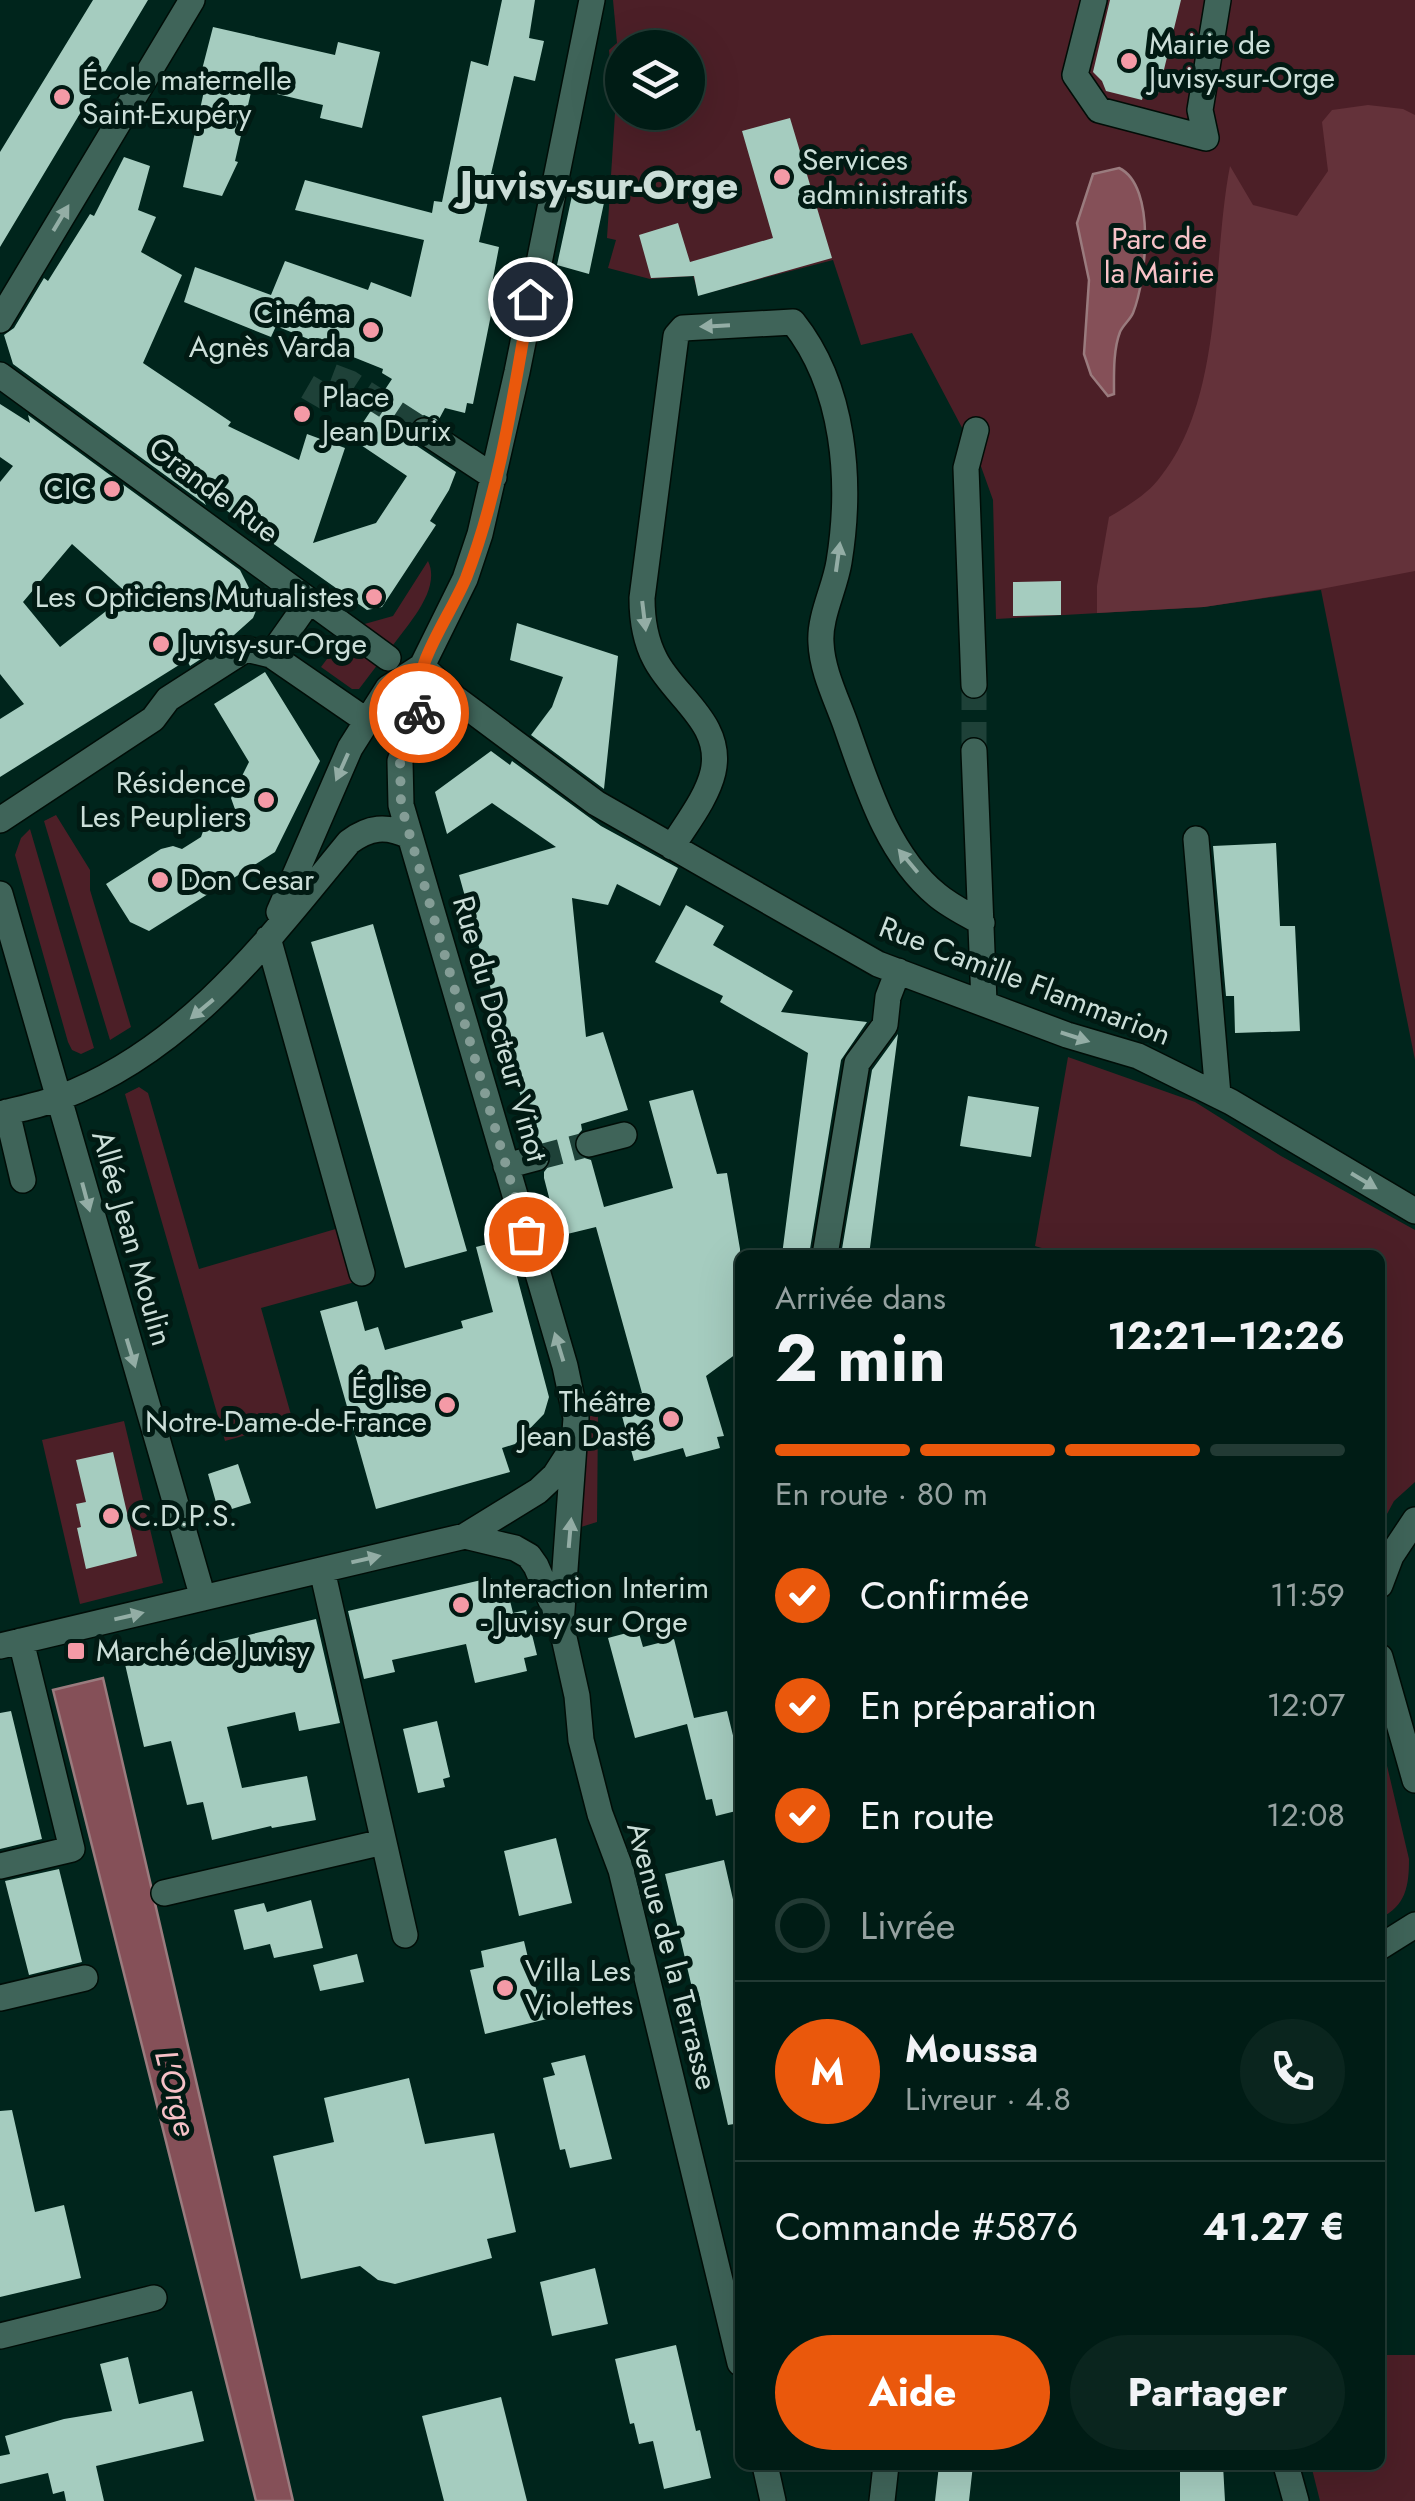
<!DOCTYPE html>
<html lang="fr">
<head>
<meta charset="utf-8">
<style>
	body { margin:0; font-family:Jost,sans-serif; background:#0a251e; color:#f1f3f6; height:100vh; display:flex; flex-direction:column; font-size:38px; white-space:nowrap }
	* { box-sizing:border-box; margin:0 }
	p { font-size:32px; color:#95a1a0 }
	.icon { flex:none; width:55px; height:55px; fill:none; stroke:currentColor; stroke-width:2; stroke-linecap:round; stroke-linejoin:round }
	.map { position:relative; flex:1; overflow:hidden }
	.drawer { position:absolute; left:735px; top:1250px; width:650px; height:1220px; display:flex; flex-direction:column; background:#001c15; border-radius:15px; box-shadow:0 10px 40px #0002,0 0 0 2px #223a34 }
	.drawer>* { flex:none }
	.buttons { position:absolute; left:605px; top:30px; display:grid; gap:20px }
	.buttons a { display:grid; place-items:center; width:100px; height:100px; border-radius:50%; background:#001c15; box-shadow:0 10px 40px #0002,0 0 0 2px #223a34; font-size:50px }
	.pin { position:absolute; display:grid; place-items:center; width:85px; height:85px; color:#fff; margin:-42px; border:5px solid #fff; border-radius:50%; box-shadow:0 2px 10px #0007 }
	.courier { position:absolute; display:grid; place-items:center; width:100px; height:100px; margin:-50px; border:8px solid #ea580c; border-radius:50%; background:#fff; color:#222; box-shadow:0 2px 12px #0007 }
	.head em { font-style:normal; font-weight:700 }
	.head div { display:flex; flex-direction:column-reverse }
	.head { display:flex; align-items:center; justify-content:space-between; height:170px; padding:0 40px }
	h1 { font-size:65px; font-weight:700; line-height:75px }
	.bar { display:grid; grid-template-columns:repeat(4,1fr); gap:15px 10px; align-content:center; height:120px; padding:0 40px }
	.bar i { height:12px; border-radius:8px; background:#223a34 }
	.bar .on { background:#ea580c }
	.bar p { grid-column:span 4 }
	.line { display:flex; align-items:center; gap:25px; padding:0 40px; border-top:2px solid #223a34 }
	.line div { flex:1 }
	.round { display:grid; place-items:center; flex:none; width:105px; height:105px; border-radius:52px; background:#0a251e }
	ol { padding:0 40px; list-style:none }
	li { display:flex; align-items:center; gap:30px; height:110px }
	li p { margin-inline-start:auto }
	li .icon { padding:10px; border-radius:50%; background:#ea580c; color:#fff; stroke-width:4 }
	li:last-child { color:#95a1a0 }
	li i { width:55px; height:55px; border:5px solid #223a34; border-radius:50% }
	.primary-button { display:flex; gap:20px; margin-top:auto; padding:20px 40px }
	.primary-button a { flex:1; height:115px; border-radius:60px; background:#ea580c; color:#fff; font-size:40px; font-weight:700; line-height:115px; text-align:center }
	.primary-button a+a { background:#0a251e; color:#f1f3f6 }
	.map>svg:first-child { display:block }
</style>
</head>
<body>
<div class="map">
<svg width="1415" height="2501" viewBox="0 0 1415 2501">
	<rect width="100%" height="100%" fill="#00251c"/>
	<path fill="#4c1f27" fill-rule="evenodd" d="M 613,0 L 1415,0 L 1415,1060 L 1321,590 L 1204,607 L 996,619 L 993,500 L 978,458 L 912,333 L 861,345 L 833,260 L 699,295 L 693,276 L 650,279 L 608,268 L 616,240 L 607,238 L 615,113 L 609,50 L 617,43 ZM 622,48 L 688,48 L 688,112 L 622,112 Z
		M 428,561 C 442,590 406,626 391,648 L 361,625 L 393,616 Z
		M 342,639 L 378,664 L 359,689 L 352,689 L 321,667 Z
		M 56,815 L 90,870 L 90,890 L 131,1027 L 110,1040 L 44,821 Z
		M 30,829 L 94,1048 L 81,1054 L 72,1050 L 68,1042 L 15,855 L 21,838 Z
		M 1068,1057 L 1195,1102 L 1281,1156 L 1415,1230 L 1415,1482 L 1394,1501 L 1380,1527 L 1380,1255 L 1065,1255 L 1035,1246 Z
		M 139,1087 L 148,1093 L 199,1269 L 339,1228 L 355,1282 L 261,1308 L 293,1422 L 225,1441 L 125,1094 Z
		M 598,1414 L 597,1522 L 581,1527 L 587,1417 Z
		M 124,1421 L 163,1583 L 80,1604 L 42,1440 Z
		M 1380,1736 L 1409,1859 C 1409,1886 1406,1906 1380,1918 Z
		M 1380,2355 L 1415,2355 L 1415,2501 L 1320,2501 L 1311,2465 L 1380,2465 Z"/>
	<path fill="#64323a" d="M 1368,105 L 1403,109 L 1415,115 L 1415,571 L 1321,589 L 1204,607 L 1097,613 L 1097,586 L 1109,517 C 1126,507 1146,495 1158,480 C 1225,400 1211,263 1230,166 L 1253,205 L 1297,216 L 1328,171 L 1322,122 L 1332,110 Z"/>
	<path fill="#855058" stroke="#9a7b7e" stroke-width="2.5" d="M 1119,168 C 1157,186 1146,281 1133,313 C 1130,320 1123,325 1120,332 C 1113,350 1114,375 1114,394 L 1108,396 L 1091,375 L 1084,354 L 1089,280 L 1077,223 L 1093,174 Z
		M 103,1678 L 293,2501 L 256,2501 L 53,1690 Z"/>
	<path fill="#a5ccbf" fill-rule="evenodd" d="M 93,0 L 148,0 L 0,247 L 0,152 Z
		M 502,0 L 535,0 L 529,38 L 544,41 L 535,81 L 514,76 L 491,174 L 494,174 L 479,242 L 499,247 L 491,289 L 496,290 L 473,404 L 467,403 L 465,413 L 445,408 L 438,421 L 424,415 L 410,423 L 409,437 L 414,444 L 456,472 L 449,490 L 430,521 L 436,525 L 382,607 L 367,610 L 199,491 L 206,505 L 13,364 L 4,335 L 14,328 L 44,278 L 48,281 L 90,214 L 94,216 L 124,157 L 150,166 L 138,210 L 156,217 L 141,252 L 182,275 L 143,363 L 231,422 L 228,426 L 299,460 L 307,434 L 345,448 L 313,543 L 376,523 L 407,476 L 352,439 L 392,379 L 382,373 L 383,369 L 276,326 L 271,337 L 184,302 L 195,267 L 271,295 L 285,261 L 368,290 L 371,282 L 411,297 L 424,240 L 295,210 L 305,180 L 432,213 L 434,201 L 442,202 L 471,61 L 488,66 Z
		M 1110,0 L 1181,0 L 1158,94 L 1144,92 L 1142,100 L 1106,91 L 1102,81 L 1093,72 Z
		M 213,27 L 335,55 L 338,42 L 380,52 L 362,128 L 320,118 L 323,105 L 252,88 L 235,161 L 238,162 L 222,196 L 183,187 L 204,91 L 197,89 Z
		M 790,118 L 832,258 L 698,296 L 694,276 L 651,278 L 639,235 L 678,223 L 690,262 L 773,238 L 742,131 Z
		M 573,191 L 605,198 L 589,274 L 557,265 Z
		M 0,404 L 30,423 L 28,415 L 240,570 L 258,606 L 253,618 L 224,644 L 190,666 L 187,660 L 0,777 L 0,719 L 24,704 L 0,674 L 0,482 L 13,466 L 0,457 ZM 72,544 L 128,594 L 60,647 L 23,602 Z
		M 1061,581 L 1061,615 L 1013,616 L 1013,582 Z
		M 517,623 L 618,656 L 604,789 L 531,735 L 552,707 L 563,677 L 510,660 Z
		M 265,672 L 320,761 L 275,852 L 149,931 L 130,922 L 106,884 L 161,849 L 173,846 L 182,849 L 201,837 L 206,823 L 237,815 L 231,798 L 249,762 L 214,704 Z
		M 491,751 L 510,765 L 512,761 L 601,826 L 678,868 L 660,906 L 617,884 L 608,905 L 572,898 L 586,1037 L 603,1032 L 628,1110 L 581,1124 L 582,1130 L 574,1139 L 573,1147 L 578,1156 L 591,1160 L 604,1207 L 673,1188 L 649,1101 L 693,1090 L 717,1174 L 727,1173 L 740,1249 L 740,1351 L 706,1376 L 724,1436 L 717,1437 L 720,1448 L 686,1457 L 683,1448 L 634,1461 L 618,1401 L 642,1393 L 596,1227 L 559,1236 L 544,1178 L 544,1172 L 551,1163 L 551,1153 L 532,1137 L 459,875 L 556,847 L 492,803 L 447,834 L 435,792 Z
		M 1276,843 L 1280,926 L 1295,926 L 1300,1031 L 1235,1033 L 1234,996 L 1226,996 L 1213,846 Z
		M 686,905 L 724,926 L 713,945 L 793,991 L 781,1012 L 867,1022 L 841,1060 L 809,1255 L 782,1255 L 808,1053 L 720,1002 L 723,996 L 655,962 Z
		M 373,924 L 467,1251 L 405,1268 L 311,942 Z
		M 898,1034 L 869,1255 L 841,1255 L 872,1070 Z
		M 968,1096 L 1039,1107 L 1031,1157 L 960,1146 Z
		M 507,1239 L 549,1397 L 544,1414 L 515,1444 L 502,1448 L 510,1472 L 376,1509 L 320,1311 L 357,1301 L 365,1331 L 378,1327 L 385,1350 L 463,1328 L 461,1321 L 493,1312 L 476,1247 Z
		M 113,1452 L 137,1556 L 86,1569 L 77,1528 L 81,1527 L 76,1504 L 86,1502 L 76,1460 Z
		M 238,1464 L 251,1503 L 219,1513 L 208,1474 Z
		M 490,1578 L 507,1588 L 513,1613 L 526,1610 L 537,1655 L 524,1658 L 527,1671 L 475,1683 L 466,1644 L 392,1660 L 395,1672 L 364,1679 L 348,1611 Z
		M 316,1619 L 340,1723 L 299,1731 L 295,1712 L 227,1727 L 242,1788 L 307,1776 L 316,1820 L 272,1828 L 271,1826 L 212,1840 L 203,1802 L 187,1805 L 171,1741 L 144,1747 L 125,1664 Z
		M 638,1630 L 643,1647 L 674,1639 L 694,1718 L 727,1711 L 740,1764 L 740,1810 L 716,1816 L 712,1799 L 706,1800 L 687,1724 L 635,1738 L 608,1638 Z
		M 11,1711 L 42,1839 L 0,1849 L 0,1713 Z
		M 437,1721 L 450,1777 L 443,1779 L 445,1787 L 418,1793 L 403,1729 Z
		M 556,1838 L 572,1903 L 519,1916 L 504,1851 Z
		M 724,1860 L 740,1930 L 740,2123 L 728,2125 L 698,1991 L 693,1992 L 665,1874 Z
		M 59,1869 L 82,1962 L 29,1975 L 5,1881 Z
		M 311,1900 L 323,1948 L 274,1958 L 270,1944 L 244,1950 L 234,1910 L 264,1903 L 267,1912 Z
		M 524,1941 L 534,1983 L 538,1994 L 545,1992 L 551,2018 L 485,2034 L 470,1970 L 484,1967 L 481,1951 Z
		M 357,1954 L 364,1982 L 320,1991 L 313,1965 Z
		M 585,2055 L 612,2159 L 570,2168 L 565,2149 L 560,2150 L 543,2078 L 555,2075 L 551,2063 Z
		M 409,2078 L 425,2144 L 494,2133 L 516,2232 L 487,2239 L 492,2258 L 395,2284 L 378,2280 L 360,2266 L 301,2279 L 273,2156 L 334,2142 L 324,2098 Z
		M 12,2110 L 35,2212 L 64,2205 L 81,2278 L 0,2297 L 0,2111 Z
		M 595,2268 L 608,2324 L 552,2336 L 540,2282 Z
		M 676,2345 L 696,2431 L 700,2430 L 711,2478 L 664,2489 L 653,2441 L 639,2444 L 634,2423 L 630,2424 L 615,2359 Z
		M 128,2357 L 139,2404 L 192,2391 L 204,2441 L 96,2466 L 104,2501 L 66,2501 L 64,2491 L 53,2494 L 48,2473 L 0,2484 L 0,2456 L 10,2454 L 5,2436 L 64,2419 L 112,2411 L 100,2364 Z
		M 501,2397 L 527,2501 L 444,2501 L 422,2416 Z
		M 939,2465 L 973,2465 L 969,2501 L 935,2501 Z
		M 1180,2465 L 1223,2465 L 1225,2501 L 1180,2501 Z"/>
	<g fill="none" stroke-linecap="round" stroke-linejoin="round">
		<path stroke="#1e4138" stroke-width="25" stroke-dasharray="25 12" stroke-linecap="butt" d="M 312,404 L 329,375 L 350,383 L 424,431
			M 974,685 L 974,751
			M 536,1158 L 589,1144"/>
		<defs>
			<path id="minor" d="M 1094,0 L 1075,75 L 1099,110 L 1206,138 L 1200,110 L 1218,0
				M 0,320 L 192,0
				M 0,375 L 388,658
				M 424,431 L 494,477
				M 271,655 L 309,601
				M 422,666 L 455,698 L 596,803 L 878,964 L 1067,1035 L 1138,1056 L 1231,1102 L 1415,1211
				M 422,666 L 425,698 L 400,761 L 401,805 L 565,1366 L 576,1418 L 561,1624
				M 422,666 L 465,579 L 480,534 L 517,372 L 592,0
				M 974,685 L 966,468 L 976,430
				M 974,751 L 984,1002
				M 0,820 L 153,719 L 168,699 L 246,649 L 271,655 L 367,721
				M 1196,839 L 1218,1095
				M 672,847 C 686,824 707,798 713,772 C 724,723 674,697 655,659 C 645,640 642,619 642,598 L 676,336 L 683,328 L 793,322 C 845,387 852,482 839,562 C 835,588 819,617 821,643 C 822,670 836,698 845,723 C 866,782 886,853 937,895 C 950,906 967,914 982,923
				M 0,894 L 203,1598
				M 279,912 L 350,748 L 388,688 L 422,666
				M 268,938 L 362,1273
				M 7,1112 L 23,1180
				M 0,1114 C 19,1109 40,1105 59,1098 C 185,1051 267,942 349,842 C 369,827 386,825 409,836
				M 589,1144 L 624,1135
				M 506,1166 L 536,1158
				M 825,1255 L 857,1063 L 885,1025 L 888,997 L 898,971
				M 465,1536 L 515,1548 L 529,1556 L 536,1566 L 561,1624 L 577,1696 L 581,1740 L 600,1814 L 621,1870 L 740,2363
				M 322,1570 L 405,1935
				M 1380,1585 L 1391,1556 L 1415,1520
				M 0,1646 L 465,1536 L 538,1491 L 555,1475 L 573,1447
				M 1380,1657 L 1415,1780
				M 0,1866 L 72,1849 L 21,1641
				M 164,1893 L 383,1842
				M 1380,1947 L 1415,1925
				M 0,1998 L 85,1978
				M 0,2336 L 154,2298
				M 765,2465 L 773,2501
				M 1286,2465 L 1296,2501
				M 882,2501 L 886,2465"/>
		</defs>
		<use href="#minor" stroke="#000d07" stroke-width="28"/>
		<use href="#minor" stroke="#3f6459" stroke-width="25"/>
	</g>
	<defs><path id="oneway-solid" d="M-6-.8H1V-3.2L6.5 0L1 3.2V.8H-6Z" transform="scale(2.5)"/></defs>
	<g fill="#93ada5">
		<use href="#oneway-solid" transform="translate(61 218) rotate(-59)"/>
		<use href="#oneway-solid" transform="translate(715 326) rotate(177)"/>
		<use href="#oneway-solid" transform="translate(838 557) rotate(-82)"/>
		<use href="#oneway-solid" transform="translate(644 616) rotate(83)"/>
		<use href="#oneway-solid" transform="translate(342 767) rotate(114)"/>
		<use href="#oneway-solid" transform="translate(908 861) rotate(-130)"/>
		<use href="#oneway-solid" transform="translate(202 1009) rotate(140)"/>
		<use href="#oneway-solid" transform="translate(1075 1037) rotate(18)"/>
		<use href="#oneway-solid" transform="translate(1364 1181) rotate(31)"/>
		<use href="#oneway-solid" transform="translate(86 1197) rotate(75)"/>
		<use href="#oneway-solid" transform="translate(559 1347) rotate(-107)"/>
		<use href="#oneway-solid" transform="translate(131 1353) rotate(73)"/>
		<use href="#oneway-solid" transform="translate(570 1533) rotate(-85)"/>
		<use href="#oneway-solid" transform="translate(366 1559) rotate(-13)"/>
		<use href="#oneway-solid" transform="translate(129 1616) rotate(-13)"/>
	</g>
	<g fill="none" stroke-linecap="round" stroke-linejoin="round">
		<path stroke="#849d96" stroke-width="10" stroke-dasharray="0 18" d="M 419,713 L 400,761 L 401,805 L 526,1234"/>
		<path stroke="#ea580c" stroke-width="12" d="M 419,713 C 428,692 418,677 425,661 C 436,632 454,606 466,578 C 500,490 514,391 530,299"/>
	</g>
	<g fill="#f49aa6" stroke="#011a13" stroke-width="4">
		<circle cx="1129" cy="61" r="10"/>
		<circle cx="62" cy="97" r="10"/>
		<circle cx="782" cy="177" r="10"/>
		<circle cx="371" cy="330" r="10"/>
		<circle cx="302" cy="414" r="10"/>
		<circle cx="112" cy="489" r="10"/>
		<circle cx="374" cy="597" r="10"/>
		<circle cx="161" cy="644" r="10"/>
		<circle cx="266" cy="800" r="10"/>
		<circle cx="160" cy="880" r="10"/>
		<circle cx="447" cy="1405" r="10"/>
		<circle cx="671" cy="1419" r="10"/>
		<circle cx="111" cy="1516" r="10"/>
		<circle cx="461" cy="1605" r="10"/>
		<rect x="66" y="1641" width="20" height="20" rx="5"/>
		<circle cx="505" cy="1988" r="10"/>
	</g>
	<g text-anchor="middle" stroke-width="10" stroke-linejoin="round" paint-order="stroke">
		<g font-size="30" fill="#cbded8" stroke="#011a13" text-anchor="start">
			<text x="1149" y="54">Mairie de<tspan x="1149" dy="34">Juvisy-sur-Orge</tspan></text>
			<text x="82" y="90">École maternelle<tspan x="82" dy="34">Saint-Exupéry</tspan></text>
			<text x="802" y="170">Services<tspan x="802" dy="34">administratifs</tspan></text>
			<text x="351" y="323" text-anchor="end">Cinéma<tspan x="351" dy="34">Agnès Varda</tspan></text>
			<text x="322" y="407">Place<tspan x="322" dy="34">Jean Durix</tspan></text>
			<text x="92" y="499" text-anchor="end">CIC</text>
			<text x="354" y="607" text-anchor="end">Les Opticiens Mutualistes</text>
			<text x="181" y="654">Juvisy-sur-Orge</text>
			<text x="246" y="793" text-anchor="end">Résidence<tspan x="246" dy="34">Les Peupliers</tspan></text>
			<text x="180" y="890">Don Cesar</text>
			<text x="427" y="1398" text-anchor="end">Église<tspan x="427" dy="34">Notre-Dame-de-France</tspan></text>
			<text x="651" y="1412" text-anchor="end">Théâtre<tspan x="651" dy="34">Jean Dasté</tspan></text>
			<text x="131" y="1526">C.D.P.S.</text>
			<text x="481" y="1598">Interaction Interim<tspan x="481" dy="34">- Juvisy sur Orge</tspan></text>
			<text x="96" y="1661">Marché de Juvisy</text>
			<text x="525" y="1981">Villa Les<tspan x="525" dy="34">Violettes</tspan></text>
		</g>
		<g font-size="30" fill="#f8c3c8" stroke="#011a13">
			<text x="1159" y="249">Parc de<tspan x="1159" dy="34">la Mairie</tspan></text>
		</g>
		<g font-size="30" fill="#cbded8" stroke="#011a13">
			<text transform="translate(214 490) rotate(37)" y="10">Grande Rue</text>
			<text transform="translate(1025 981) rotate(21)" y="10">Rue Camille Flammarion</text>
			<text transform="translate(500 1029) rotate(74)" y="10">Rue du Docteur Vinot</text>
			<text transform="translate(132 1238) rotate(74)" y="10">Allée Jean Moulin</text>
			<text transform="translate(672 1956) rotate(75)" y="10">Avenue de la Terrasse</text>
		</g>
		<g font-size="32" font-style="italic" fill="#f6c1c7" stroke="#011a13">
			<text transform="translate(176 2093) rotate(76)" y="11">L'Orge</text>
		</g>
		<g font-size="40" font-weight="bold" fill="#cbded8" stroke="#011a13">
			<text x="599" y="199">Juvisy-sur-Orge</text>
		</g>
	</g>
</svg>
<div class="buttons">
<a><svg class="icon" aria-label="layers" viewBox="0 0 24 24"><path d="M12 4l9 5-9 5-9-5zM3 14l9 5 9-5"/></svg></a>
</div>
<div class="pin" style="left:526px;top:1234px;background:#ea580c"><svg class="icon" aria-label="bag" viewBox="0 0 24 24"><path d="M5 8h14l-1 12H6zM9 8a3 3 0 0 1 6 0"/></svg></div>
<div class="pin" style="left:530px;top:299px;background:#1f2937"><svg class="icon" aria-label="home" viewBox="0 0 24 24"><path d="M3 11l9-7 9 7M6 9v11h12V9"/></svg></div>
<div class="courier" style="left:419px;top:713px"><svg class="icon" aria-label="bike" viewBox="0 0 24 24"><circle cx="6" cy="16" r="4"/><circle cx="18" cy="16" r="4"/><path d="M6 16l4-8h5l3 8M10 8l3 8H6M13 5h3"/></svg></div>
<section class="drawer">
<div class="head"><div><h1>2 min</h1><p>Arrivée dans</p></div><em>12:21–12:26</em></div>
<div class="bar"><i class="on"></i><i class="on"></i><i class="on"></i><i></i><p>En route · 80 m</p></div>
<ol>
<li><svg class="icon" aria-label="check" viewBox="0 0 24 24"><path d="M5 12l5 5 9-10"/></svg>Confirmée<p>11:59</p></li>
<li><svg class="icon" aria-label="check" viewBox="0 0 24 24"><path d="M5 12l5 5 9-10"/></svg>En préparation<p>12:07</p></li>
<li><svg class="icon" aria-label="check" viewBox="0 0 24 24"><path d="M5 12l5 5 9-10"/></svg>En route<p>12:08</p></li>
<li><i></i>Livrée</li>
</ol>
<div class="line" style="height:180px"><b class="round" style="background:#ea580c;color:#fff">M</b><div><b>Moussa</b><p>Livreur · 4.8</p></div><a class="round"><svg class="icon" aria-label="phone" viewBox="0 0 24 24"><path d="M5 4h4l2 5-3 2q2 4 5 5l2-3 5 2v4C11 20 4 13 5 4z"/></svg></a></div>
<div class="line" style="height:130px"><div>Commande #5876</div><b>41.27 €</b></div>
<div class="primary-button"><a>Aide</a><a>Partager</a></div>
</section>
</div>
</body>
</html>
